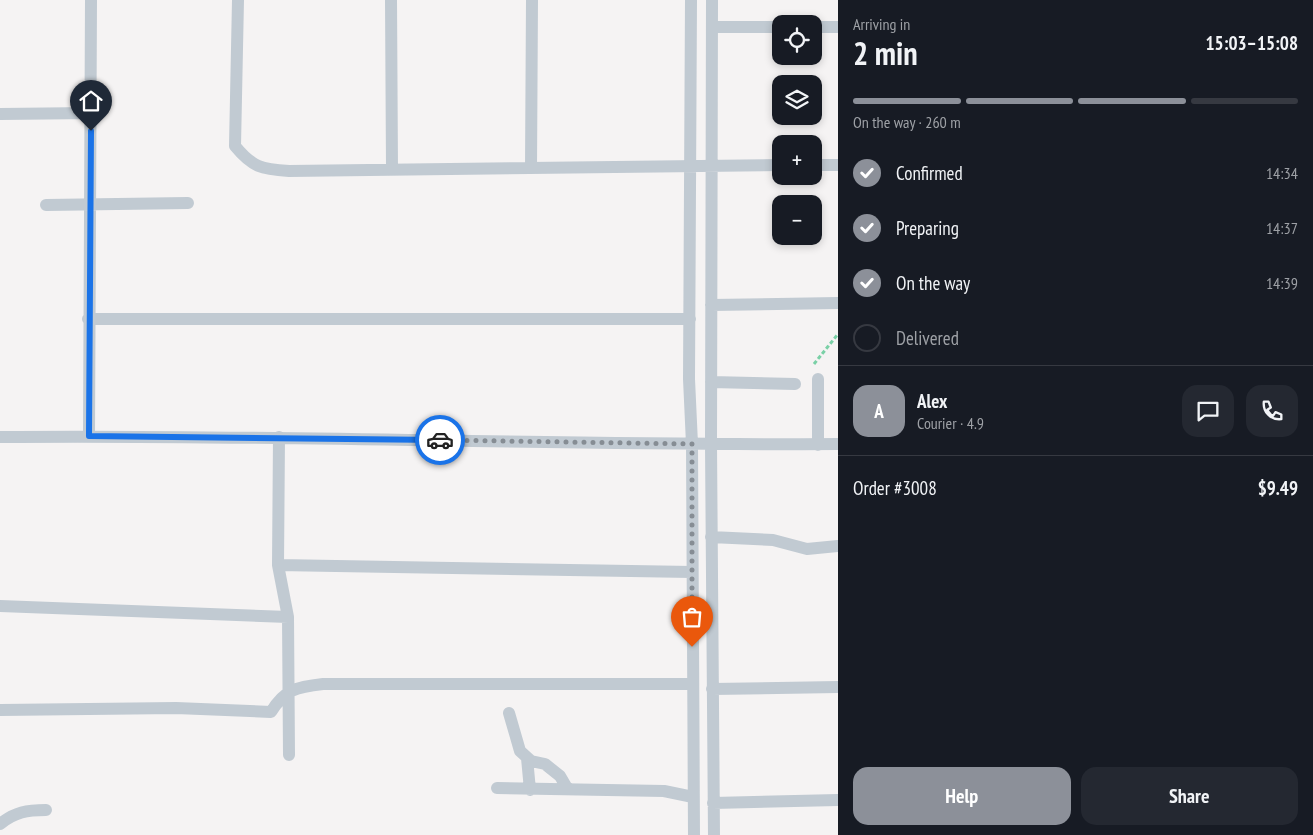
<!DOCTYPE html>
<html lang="en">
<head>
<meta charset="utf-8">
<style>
	body { margin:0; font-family:"PT Sans Narrow",sans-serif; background:#242831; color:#f1f3f6; height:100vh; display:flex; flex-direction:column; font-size:19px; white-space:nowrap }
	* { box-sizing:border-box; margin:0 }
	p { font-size:16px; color:#9ea1a6 }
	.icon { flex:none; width:28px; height:28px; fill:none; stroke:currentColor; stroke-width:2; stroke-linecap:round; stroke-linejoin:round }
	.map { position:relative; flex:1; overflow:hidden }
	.drawer { display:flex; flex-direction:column; background:#171b24; width:475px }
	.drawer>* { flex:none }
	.tools { position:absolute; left:772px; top:15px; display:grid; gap:10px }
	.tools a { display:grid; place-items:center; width:50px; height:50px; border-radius:10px; background:#171b24; box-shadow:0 2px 8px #0003; font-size:25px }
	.pin { position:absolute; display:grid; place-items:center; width:42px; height:42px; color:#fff; margin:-51px -21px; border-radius:50% 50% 50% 0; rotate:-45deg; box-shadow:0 0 5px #0007 }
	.pin .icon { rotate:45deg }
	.courier { position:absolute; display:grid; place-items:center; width:50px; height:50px; margin:-25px; border:4px solid #1a73e8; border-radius:50%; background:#fff; color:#222; box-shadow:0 1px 6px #0007 }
	.headline em { font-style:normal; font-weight:700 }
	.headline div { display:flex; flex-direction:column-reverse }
	.headline { display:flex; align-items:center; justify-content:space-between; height:85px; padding:0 15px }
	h1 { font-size:32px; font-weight:700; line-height:38px }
	.bar { display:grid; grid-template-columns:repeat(4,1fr); gap:8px 5px; align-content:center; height:60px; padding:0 15px }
	.bar i { height:6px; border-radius:4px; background:#363941 }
	.bar .active { background:#8c9099 }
	.bar p { grid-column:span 4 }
	.line { display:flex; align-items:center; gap:12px; padding:0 15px; border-top:1px solid #363941 }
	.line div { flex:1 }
	.round { display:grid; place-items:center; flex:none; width:52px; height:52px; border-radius:15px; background:#242831 }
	ol { padding:0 15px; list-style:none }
	li { display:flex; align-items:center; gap:15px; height:55px }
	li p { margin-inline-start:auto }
	li .icon { padding:5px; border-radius:50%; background:#8c9099; color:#fff; stroke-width:4 }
	li:last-child { color:#9ea1a6 }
	li i { width:28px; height:28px; border:2px solid #363941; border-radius:50% }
	.button { display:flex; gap:10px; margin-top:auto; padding:10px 15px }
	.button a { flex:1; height:58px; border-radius:15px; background:#8c9099; color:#fff; font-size:20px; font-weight:700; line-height:58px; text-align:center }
	.button a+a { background:#242831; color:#f1f3f6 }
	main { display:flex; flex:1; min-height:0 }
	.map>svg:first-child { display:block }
</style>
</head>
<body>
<main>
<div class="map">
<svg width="838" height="835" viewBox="0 0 838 835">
	<rect width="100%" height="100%" fill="#f5f3f3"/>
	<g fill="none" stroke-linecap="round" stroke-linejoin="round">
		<path stroke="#7ad0a6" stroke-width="3" stroke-dasharray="4 2.5" stroke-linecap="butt" d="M 814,364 L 838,334"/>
		<path stroke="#c1cad2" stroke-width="12" d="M 238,0 L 235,146 C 253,168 262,169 289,171 L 781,165
			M 391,0 L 392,168
			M 691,0 L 689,379 L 692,444 L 694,835
			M 712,0 L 711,445 L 714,835
			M 712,27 L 781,27
			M 814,27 L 838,27
			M 0,114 L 91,113
			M 814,165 L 838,165
			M 531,168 L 532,0
			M 46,205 L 188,203
			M 711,305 L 838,303
			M 88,319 L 690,319
			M 818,379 L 818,445
			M 711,382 L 795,384
			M 89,436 L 91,0
			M 0,437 C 279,434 559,446 838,444
			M 279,437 L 278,565 L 288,617 L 289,755
			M 711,537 L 773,540 L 807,549 L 838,546
			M 278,565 L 692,572
			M 0,606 L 288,617
			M 712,689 L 838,687
			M 0,710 L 176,708 L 271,712 C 285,689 297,687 323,684 L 692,684
			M 509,713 L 520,751 L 531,761 L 545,764 L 560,776 L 567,788
			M 527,758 L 530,790
			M 497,788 L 664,791 L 693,797
			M 713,803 L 838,800
			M 0,824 C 15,812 27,810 46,810"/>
	</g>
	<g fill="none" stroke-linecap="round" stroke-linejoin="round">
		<path stroke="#868d94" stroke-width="5" stroke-dasharray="0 9" d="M 440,440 L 692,444 L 692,647"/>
		<path stroke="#1a73e8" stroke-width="6" d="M 91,131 L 89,436 L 440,440"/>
	</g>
</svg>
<div class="tools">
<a><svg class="icon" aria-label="locate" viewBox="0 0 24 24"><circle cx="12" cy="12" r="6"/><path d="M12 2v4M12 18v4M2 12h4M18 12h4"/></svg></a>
<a><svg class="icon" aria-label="layers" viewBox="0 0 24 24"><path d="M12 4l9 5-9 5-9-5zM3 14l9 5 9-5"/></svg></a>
<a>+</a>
<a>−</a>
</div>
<div class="pin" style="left:692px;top:647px;background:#ea580c"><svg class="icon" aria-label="bag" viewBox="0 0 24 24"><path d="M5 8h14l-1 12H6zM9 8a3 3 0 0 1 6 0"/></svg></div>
<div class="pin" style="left:91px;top:131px;background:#1f2937"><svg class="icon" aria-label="home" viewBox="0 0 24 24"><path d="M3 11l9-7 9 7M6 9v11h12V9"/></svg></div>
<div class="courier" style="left:440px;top:440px"><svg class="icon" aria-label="car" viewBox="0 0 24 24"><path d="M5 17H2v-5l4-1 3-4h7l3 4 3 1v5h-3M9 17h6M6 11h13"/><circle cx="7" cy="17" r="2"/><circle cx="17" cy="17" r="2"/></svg></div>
</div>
<section class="drawer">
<div class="headline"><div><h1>2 min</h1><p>Arriving in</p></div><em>15:03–15:08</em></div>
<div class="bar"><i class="active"></i><i class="active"></i><i class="active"></i><i></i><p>On the way · 260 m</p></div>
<ol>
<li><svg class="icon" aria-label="check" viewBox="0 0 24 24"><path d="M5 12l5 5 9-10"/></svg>Confirmed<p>14:34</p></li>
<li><svg class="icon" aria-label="check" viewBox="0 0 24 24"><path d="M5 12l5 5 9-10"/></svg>Preparing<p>14:37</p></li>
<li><svg class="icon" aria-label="check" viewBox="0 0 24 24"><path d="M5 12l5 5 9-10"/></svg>On the way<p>14:39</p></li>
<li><i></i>Delivered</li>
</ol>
<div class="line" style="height:90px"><b class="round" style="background:#8c9099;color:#fff">A</b><div><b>Alex</b><p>Courier · 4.9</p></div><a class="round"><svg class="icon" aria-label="chat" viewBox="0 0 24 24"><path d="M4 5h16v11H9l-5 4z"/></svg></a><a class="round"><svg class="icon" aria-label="phone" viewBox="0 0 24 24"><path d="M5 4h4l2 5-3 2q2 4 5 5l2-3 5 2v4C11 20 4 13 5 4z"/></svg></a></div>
<div class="line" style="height:65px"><div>Order #3008</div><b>$9.49</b></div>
<div class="button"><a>Help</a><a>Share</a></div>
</section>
</main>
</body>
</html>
